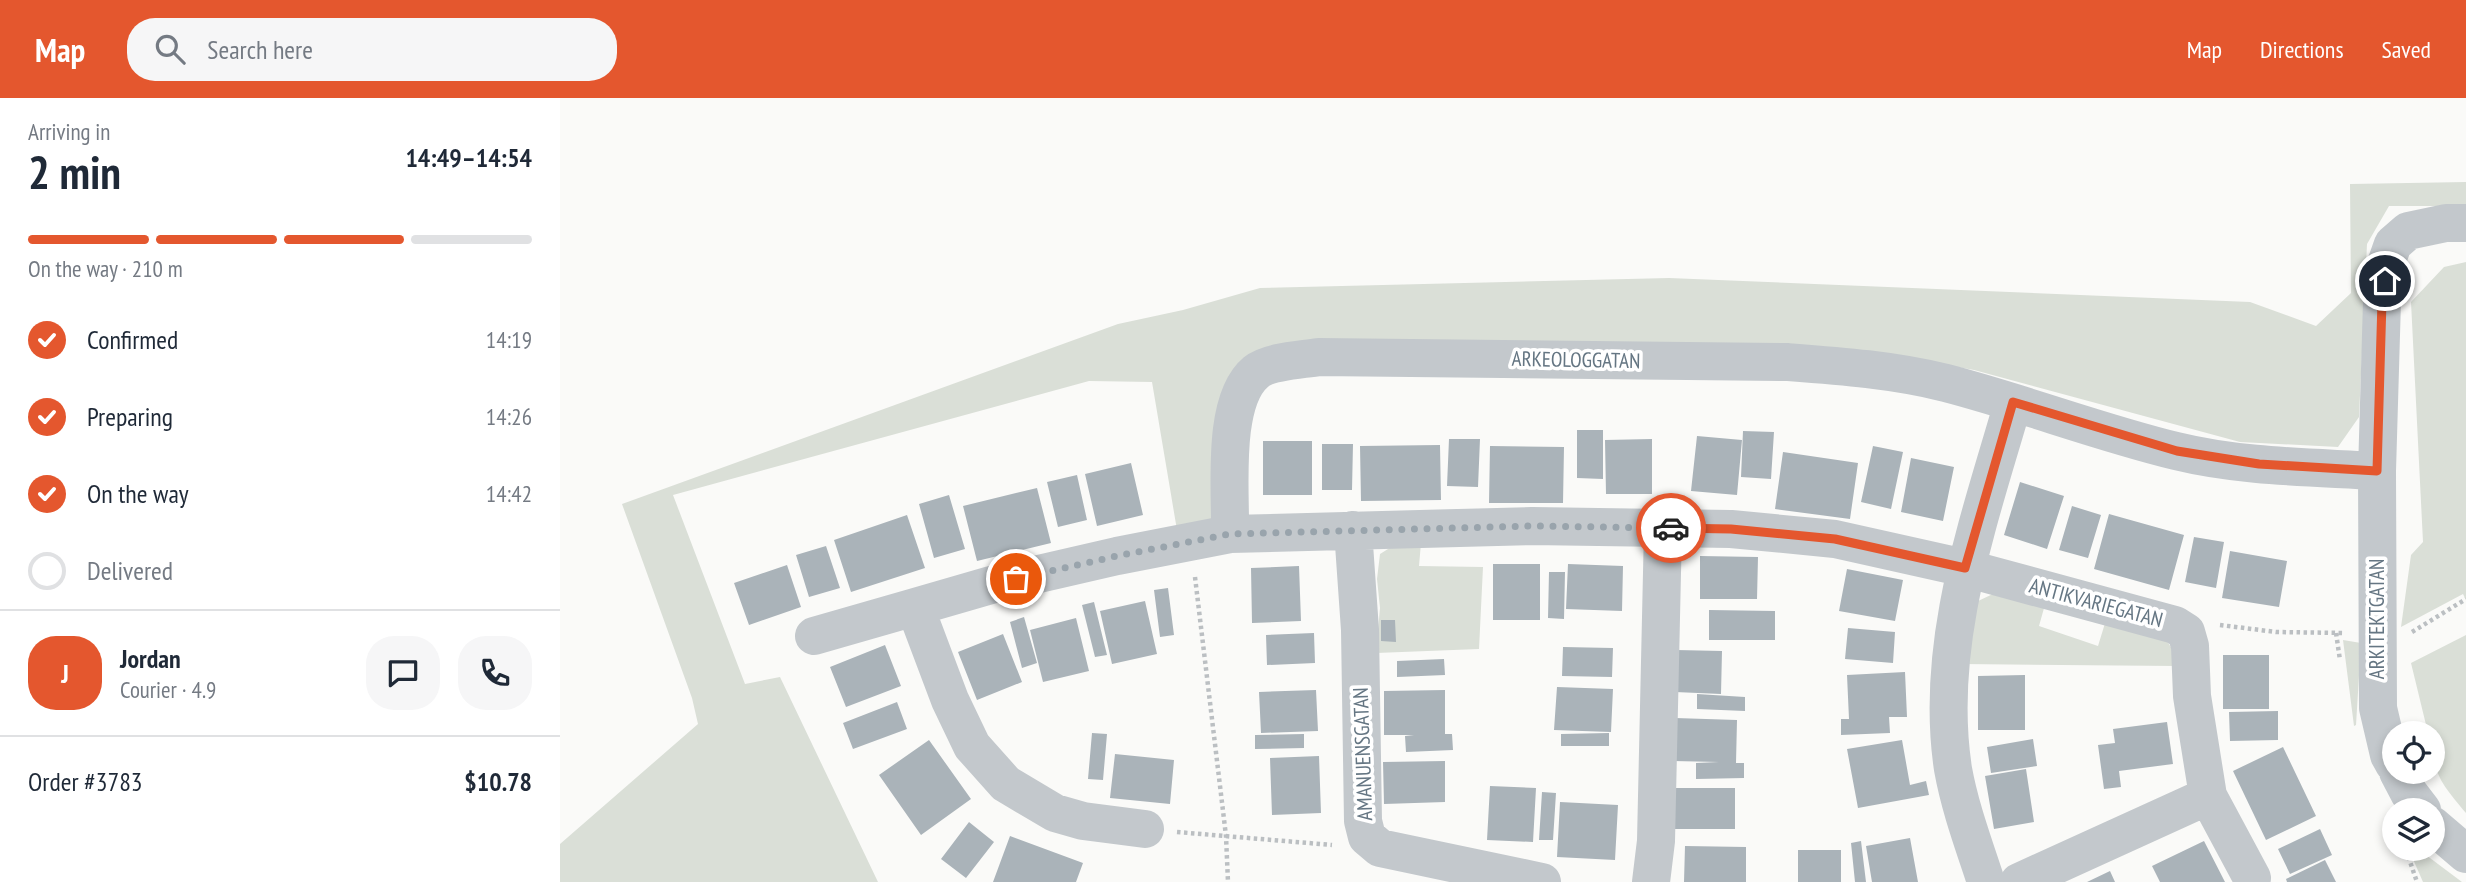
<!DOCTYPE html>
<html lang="en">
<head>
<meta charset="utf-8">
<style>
	body { margin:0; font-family:"PT Sans Narrow",sans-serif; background:#f6f6f7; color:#1f2937; height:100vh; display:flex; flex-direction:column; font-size:26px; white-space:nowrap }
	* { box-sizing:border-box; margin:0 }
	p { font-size:23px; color:#747a83 }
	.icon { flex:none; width:38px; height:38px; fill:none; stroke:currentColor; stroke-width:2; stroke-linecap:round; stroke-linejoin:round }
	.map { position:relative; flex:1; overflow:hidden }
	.details { display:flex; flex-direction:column; background:#fff; width:560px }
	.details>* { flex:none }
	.fabs { position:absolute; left:1822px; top:623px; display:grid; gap:14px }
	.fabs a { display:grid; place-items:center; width:63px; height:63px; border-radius:50%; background:#fff; box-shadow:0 4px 10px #0003; font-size:35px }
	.pin { position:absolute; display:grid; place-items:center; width:60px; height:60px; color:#fff; margin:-30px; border:4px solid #fff; border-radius:50%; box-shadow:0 2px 7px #0007 }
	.courier { position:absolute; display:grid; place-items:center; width:70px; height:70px; margin:-35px; border:5px solid #e4572e; border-radius:50%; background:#fff; color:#222; box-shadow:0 2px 9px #0007 }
	.overview em { font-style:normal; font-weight:800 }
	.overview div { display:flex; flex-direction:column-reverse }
	.overview { display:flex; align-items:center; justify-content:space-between; height:119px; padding:0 28px }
	h1 { font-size:46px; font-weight:800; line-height:52px }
	.bar { display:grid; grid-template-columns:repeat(4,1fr); gap:10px 7px; align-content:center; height:84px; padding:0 28px }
	.bar i { height:9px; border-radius:5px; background:#e0e1e3 }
	.bar .selected { background:#e4572e }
	.bar p { grid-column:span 4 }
	.line { display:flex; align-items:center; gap:18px; padding:0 28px; border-top:2px solid #e0e1e3 }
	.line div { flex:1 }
	.round { display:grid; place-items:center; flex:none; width:74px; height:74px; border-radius:28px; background:#f6f6f7 }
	ol { padding:0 28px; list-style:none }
	li { display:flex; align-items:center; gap:21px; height:77px }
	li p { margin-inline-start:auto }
	li .icon { padding:7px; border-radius:50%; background:#e4572e; color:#fff; stroke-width:4 }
	li:last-child { color:#747a83 }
	li i { width:38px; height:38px; border:4px solid #e0e1e3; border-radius:50% }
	header { display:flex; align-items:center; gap:42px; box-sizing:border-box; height:98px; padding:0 35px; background:#e4572e; color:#fff }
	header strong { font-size:33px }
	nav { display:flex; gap:38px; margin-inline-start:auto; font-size:24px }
	.search { width:490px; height:63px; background:#f6f6f7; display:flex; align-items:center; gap:18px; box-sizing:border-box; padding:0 24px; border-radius:28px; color:#747a83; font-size:26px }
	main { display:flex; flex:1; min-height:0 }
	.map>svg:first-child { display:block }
</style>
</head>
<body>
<header>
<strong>Map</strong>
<div class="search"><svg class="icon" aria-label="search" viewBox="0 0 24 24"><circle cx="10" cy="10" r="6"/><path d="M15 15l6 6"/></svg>Search here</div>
<nav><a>Map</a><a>Directions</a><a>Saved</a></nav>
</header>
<main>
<section class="details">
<div class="overview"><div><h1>2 min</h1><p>Arriving in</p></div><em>14:49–14:54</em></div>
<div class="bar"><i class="selected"></i><i class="selected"></i><i class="selected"></i><i></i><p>On the way · 210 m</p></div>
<ol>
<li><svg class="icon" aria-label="check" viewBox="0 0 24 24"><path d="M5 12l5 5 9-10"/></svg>Confirmed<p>14:19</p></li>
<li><svg class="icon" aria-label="check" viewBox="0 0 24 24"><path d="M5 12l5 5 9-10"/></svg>Preparing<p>14:26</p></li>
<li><svg class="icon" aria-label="check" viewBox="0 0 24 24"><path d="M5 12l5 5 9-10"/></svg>On the way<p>14:42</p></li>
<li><i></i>Delivered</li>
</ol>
<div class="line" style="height:126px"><b class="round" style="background:#e4572e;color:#fff">J</b><div><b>Jordan</b><p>Courier · 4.9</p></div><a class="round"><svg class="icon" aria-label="chat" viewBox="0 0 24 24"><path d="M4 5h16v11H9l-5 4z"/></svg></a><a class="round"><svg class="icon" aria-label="phone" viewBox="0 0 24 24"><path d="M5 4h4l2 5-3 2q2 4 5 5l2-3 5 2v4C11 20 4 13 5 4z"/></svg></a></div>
<div class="line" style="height:91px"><div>Order #3783</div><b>$10.78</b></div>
</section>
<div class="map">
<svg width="1906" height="784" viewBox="0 0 1906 784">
	<rect width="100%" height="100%" fill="#fafaf8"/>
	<path fill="#dadfd7" d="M 1906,84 L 1906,108 L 1829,108 L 1807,146 L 1799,319 L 1778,349 L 1680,344 L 1414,272 L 1307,253 L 691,267 L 661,409 L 641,433 L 618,438 L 592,284 L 529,283 L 113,397 L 185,586 L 220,579 L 318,784 L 0,784 L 0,746 L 138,626 L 132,600 L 62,406 L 558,226 L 623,212 L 700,190 L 1109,180 L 1690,204 L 1756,228 L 1791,195 L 1790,86 Z
		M 1906,164 L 1906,502 L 1903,496 L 1841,529 L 1851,457 L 1863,444 L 1851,204 L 1884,169 Z
		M 861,445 L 859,468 L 923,469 L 919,551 L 816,555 L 820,510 L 817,481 L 820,456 L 836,446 Z
		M 1435,495 L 1486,503 L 1479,528 L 1538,548 L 1546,522 L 1607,543 L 1614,554 L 1617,568 L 1402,566 L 1416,504 Z
		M 1906,537 L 1906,715 C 1881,685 1872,676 1872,635 L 1868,635 L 1851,565 Z
		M 1783,542 L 1801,545 L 1796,627 L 1794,628 Z
		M 1858,751 L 1902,784 L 1863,784 L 1849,752 Z"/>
	<path fill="#aab3b9" d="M 1017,332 L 1043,332 L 1043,381 L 1017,380 Z
		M 1183,333 L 1214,334 L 1211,381 L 1181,379 Z
		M 1137,338 L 1182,342 L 1177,397 L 1131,393 Z
		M 889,341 L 920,341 L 918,389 L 887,388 Z
		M 1092,341 L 1092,396 L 1046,396 L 1045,342 Z
		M 703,343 L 752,343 L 752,397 L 703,397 Z
		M 762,346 L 793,346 L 792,392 L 762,392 Z
		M 880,347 L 881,402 L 801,403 L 800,348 Z
		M 930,348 L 1004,349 L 1003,405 L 929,405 Z
		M 1313,348 L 1343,354 L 1331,411 L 1301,404 Z
		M 1223,354 L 1298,365 L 1290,421 L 1215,411 Z
		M 1351,360 L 1394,369 L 1383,423 L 1341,414 Z
		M 571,365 L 583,417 L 537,428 L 525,376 Z
		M 517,377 L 527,422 L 498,429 L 487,384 Z
		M 1460,384 L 1504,398 L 1487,451 L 1444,437 Z
		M 477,390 L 491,445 L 417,463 L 403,408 Z
		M 389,397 L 405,451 L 374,460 L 359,406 Z
		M 1512,408 L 1541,417 L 1528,460 L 1499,452 Z
		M 1549,416 L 1624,437 L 1609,492 L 1534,471 Z
		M 347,417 L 365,470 L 291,494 L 274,442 Z
		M 1634,439 L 1664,444 L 1656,490 L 1625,484 Z
		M 266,448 L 280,490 L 249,499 L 236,457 Z
		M 1670,453 L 1727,463 L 1719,509 L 1662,500 Z
		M 1140,458 L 1198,459 L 1197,501 L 1140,501 Z
		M 933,466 L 980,466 L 980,522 L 933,522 Z
		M 1008,466 L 1063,468 L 1062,513 L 1006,511 Z
		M 227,467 L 241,509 L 189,527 L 174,485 Z
		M 739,468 L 741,523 L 692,525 L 691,470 Z
		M 1287,471 L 1343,482 L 1335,523 L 1279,513 Z
		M 989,474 L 1005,474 L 1004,521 L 988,520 Z
		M 608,490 L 614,537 L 600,539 L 594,492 Z
		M 585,503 L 597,556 L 552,566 L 540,513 Z
		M 534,504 L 547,557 L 535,559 L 522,507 Z
		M 1149,512 L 1215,513 L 1215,542 L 1149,542 Z
		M 464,519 L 477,565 L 462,570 L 450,524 Z
		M 516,520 L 529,573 L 483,584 L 470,532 Z
		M 821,522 L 835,522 L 836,544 L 821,543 Z
		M 1288,530 L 1335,534 L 1333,565 L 1285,561 Z
		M 754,535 L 755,565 L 707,567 L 706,537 Z
		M 443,536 L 462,584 L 417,602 L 398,554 Z
		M 325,547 L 341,588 L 286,609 L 270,569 Z
		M 1003,549 L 1053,550 L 1052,579 L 1002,578 Z
		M 1116,552 L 1162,553 L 1161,596 L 1115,594 Z
		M 1663,557 L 1709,557 L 1709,611 L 1663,611 Z
		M 884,561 L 885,577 L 837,579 L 837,563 Z
		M 1345,574 L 1347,619 L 1329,619 L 1330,635 L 1281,637 L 1281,621 L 1289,621 L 1287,577 Z
		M 1465,577 L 1465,632 L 1418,632 L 1418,578 Z
		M 997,589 L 1053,591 L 1051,634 L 994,632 Z
		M 756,592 L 758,633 L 701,635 L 699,594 Z
		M 885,592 L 885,636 L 892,636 L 893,652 L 846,654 L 845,638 L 854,637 L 824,637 L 824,593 Z
		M 1137,596 L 1185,599 L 1185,613 L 1137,611 Z
		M 337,604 L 347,631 L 293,651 L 283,625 Z
		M 1718,613 L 1718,642 L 1670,643 L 1669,614 Z
		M 1115,620 L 1177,622 L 1176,665 L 1184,665 L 1184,680 L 1136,681 L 1136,665 L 1159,664 L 1113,663 Z
		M 1607,624 L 1613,666 L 1559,673 L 1561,689 L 1544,691 L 1538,647 L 1555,645 L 1553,631 Z
		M 532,635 L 547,636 L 543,682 L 528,681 Z
		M 1049,635 L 1049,648 L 1001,648 L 1001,636 Z
		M 744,636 L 744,650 L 695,651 L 695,637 Z
		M 1473,641 L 1477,668 L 1431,675 L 1427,649 Z
		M 369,642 L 411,701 L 361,737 L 319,677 Z
		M 1342,642 L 1350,687 L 1366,683 L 1369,697 L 1298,710 L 1287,651 Z
		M 1723,649 L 1756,718 L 1706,742 L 1673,673 Z
		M 555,656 L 614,662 L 610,706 L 550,700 Z
		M 759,658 L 761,715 L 712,717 L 710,660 Z
		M 885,663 L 885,704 L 824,706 L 823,664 Z
		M 1466,671 L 1474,724 L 1434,731 L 1425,678 Z
		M 930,688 L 976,690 L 973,744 L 927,742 Z
		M 1113,690 L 1175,690 L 1175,731 L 1113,731 Z
		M 982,694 L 996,695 L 993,742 L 979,742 Z
		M 1000,704 L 1058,707 L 1055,762 L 997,759 Z
		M 409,724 L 434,744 L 406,780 L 381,761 Z
		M 1760,731 L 1772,757 L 1730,776 L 1718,751 Z
		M 450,738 L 523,765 L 516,784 L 433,784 Z
		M 1350,740 L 1358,784 L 1312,784 L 1306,748 Z
		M 1301,743 L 1306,784 L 1295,784 L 1291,745 Z
		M 1644,743 L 1665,784 L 1600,784 L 1592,768 Z
		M 1125,748 L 1186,749 L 1186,784 L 1124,784 Z
		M 1238,752 L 1281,752 L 1281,784 L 1238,784 Z
		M 1765,762 L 1776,784 L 1727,784 L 1726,781 Z
		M 1550,773 L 1555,784 L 1527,784 Z"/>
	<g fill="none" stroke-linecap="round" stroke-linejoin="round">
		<path stroke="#bbbfc2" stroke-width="4.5" stroke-dasharray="3.5 3.5" stroke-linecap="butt" d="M 635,479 L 666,738 L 668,784
			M 1660,527 L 1716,534 L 1784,535
			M 1852,534 L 1906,501
			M 1776,535 L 1780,562
			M 617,734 L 772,747
			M 1846,752 L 1857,784"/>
		<path stroke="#c3c8cc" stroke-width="38" d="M 793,432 L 800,532 L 803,723 L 807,739 L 820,750 L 982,784
			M 670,436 C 671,393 661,303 696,274 C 709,263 742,262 759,259 L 1227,264 C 1280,268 1334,272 1386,285 C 1463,305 1538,334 1616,353 C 1681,369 1750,369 1817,373
			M 254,538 L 355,509
			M 1834,666 L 1829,657 L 1818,610 L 1817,373 L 1822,203 L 1827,163 L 1833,146 L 1848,133 L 1886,125 L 1906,125
			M 1838,674 L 1849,695 L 1862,712
			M 1648,698 L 1692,780
			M 1872,727 L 1906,756
			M 585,731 L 523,723 L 495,715 L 446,686 L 412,648 L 390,602 L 355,509 L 431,487 L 557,458 L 670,436 L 972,428 L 1171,431 L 1275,441 L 1405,470 L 1615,527 L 1626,534 L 1630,548 L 1632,598 L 1648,698 L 1459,784
			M 1091,784 L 1096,743 L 1103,430
			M 1426,784 C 1414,747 1400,710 1393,671 C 1374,546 1419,423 1453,305"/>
	</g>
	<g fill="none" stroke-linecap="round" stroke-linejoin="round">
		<path stroke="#99a4ac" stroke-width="7" stroke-dasharray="0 12.6" d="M 456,481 L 557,458 L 670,436 L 972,428 L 1111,430"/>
		<path stroke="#e4572e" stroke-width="9" d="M 1111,430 L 1171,431 L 1275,441 L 1405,470 L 1453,304 L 1617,353 L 1699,366 L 1817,373 L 1822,203 L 1825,183"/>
	</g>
	<g text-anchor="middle" stroke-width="7" stroke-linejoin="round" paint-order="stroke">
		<g font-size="21" fill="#657683" stroke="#fff">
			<text transform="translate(1016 262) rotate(1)" y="7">ARKEOLOGGATAN</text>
			<text transform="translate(1536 505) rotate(15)" y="7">ANTIKVARIEGATAN</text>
			<text transform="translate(1817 521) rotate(-90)" y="7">ARKITEKTGATAN</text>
			<text transform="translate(803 656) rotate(-92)" y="7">AMANUENSGATAN</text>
		</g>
	</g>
</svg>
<div class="fabs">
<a><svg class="icon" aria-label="locate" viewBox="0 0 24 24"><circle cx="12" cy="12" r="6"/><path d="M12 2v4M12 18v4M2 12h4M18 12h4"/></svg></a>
<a><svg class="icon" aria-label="layers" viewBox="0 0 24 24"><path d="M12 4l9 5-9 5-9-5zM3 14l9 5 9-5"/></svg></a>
</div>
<div class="pin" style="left:456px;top:481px;background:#ea580c"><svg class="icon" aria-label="bag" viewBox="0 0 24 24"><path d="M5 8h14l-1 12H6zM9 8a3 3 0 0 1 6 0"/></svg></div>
<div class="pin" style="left:1825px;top:183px;background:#1f2937"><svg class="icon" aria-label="home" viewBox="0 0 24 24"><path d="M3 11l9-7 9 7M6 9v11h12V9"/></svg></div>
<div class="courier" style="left:1111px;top:430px"><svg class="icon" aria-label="car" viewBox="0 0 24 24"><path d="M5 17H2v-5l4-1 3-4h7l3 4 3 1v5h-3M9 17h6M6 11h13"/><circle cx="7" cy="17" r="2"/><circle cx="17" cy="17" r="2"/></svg></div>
</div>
</main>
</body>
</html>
